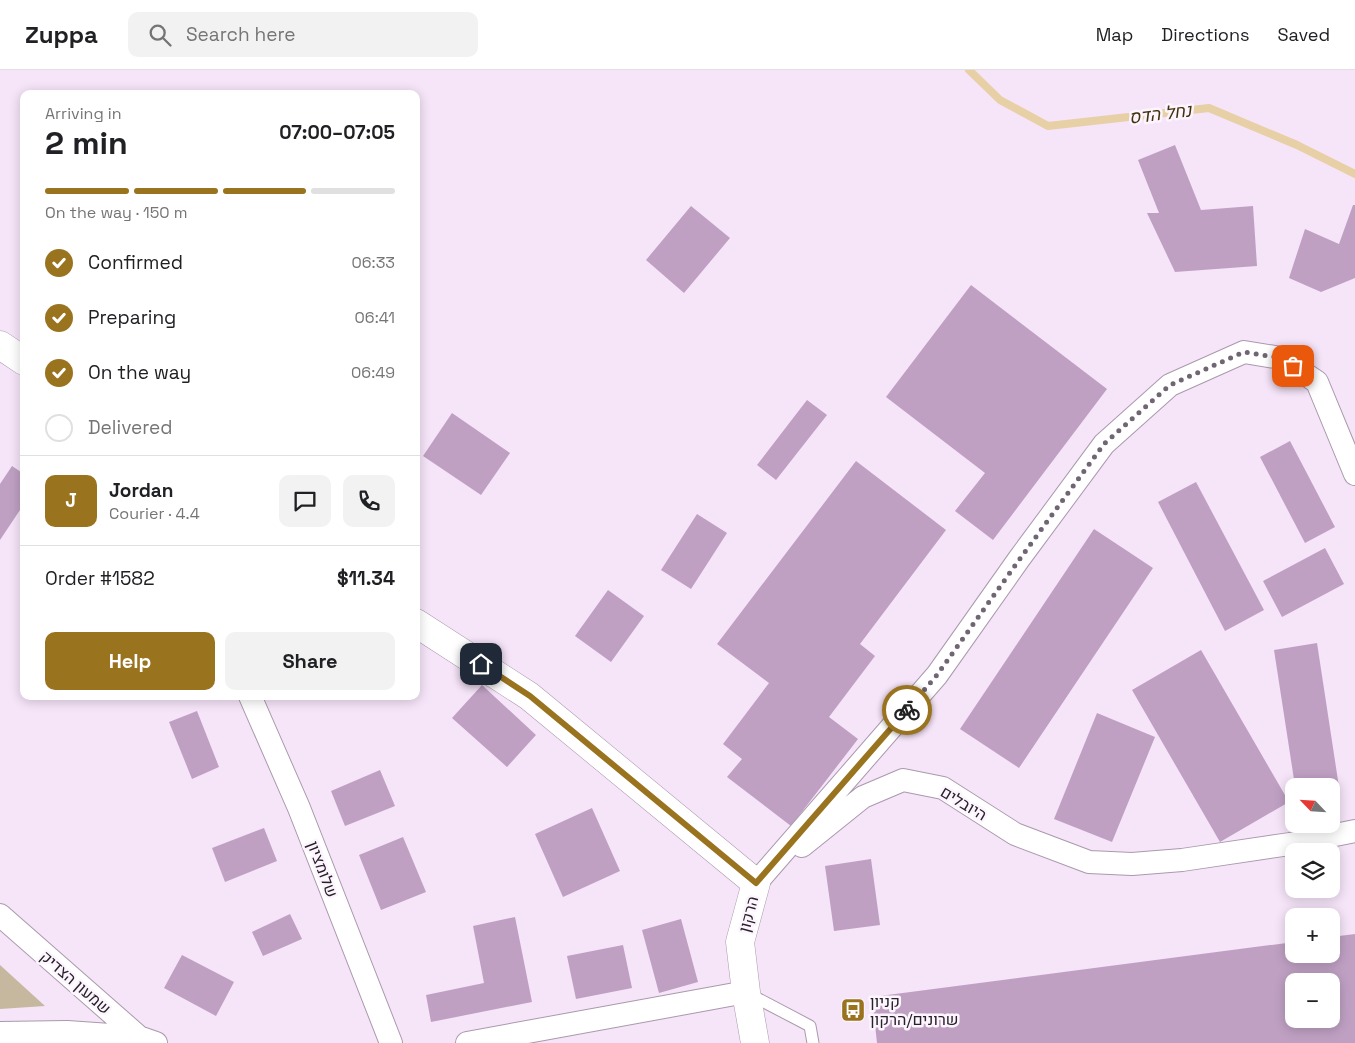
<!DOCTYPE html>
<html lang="en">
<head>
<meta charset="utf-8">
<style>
	body { margin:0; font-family:"Space Grotesk",Heebo,sans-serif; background:#f2f2f2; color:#202124; height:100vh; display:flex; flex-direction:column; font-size:19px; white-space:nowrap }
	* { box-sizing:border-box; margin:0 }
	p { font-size:16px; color:#757577 }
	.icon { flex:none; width:28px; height:28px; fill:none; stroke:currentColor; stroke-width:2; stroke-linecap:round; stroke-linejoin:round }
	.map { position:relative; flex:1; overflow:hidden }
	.drawer { position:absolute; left:20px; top:20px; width:400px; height:610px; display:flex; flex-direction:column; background:#fff; border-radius:10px; box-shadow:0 2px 12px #0003 }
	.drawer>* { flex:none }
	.needle { width:32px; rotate:295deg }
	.controls { position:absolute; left:1285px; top:708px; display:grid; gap:10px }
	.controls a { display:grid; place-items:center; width:55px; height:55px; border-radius:10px; background:#fff; box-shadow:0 2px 12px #0003; font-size:25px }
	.pin { position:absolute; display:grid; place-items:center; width:42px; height:42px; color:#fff; margin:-21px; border-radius:10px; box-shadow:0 2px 8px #0006 }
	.courier { position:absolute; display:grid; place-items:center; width:50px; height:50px; margin:-25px; border:4px solid #9a731f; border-radius:50%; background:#fff; color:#222; box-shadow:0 1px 6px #0007 }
	.headline em { font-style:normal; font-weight:800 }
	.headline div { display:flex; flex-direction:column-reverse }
	.headline { display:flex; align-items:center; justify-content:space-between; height:85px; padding:0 25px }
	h1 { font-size:32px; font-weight:800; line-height:38px }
	.bar { display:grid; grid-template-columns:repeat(4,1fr); gap:8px 5px; align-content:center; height:60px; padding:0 25px }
	.bar i { height:6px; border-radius:4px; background:#e0e0e0 }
	.bar .on { background:#9a731f }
	.bar p { grid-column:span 4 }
	.line { display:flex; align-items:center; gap:12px; padding:0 25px; border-top:1px solid #e0e0e0 }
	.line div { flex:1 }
	.round { display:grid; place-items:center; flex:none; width:52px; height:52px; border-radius:10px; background:#f2f2f2 }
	ol { padding:0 25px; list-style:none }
	li { display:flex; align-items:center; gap:15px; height:55px }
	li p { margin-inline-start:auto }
	li .icon { padding:5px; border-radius:50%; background:#9a731f; color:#fff; stroke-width:4 }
	li:last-child { color:#757577 }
	li i { width:28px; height:28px; border:2px solid #e0e0e0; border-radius:50% }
	.primary-button { display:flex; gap:10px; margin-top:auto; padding:10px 25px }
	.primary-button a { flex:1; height:58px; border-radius:10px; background:#9a731f; color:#fff; font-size:20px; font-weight:800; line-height:58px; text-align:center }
	.primary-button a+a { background:#f2f2f2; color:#202124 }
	header { display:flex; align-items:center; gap:30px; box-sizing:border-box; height:70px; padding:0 25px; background:#fff; border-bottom:1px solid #e0e0e0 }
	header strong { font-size:24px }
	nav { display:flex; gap:28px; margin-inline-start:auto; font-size:18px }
	.search { width:350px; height:45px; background:#f2f2f2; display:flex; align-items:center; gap:12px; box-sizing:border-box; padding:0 18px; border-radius:10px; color:#757577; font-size:19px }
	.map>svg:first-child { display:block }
</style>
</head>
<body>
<header>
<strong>Zuppa</strong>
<div class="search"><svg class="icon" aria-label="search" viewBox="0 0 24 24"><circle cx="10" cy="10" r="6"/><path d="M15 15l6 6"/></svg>Search here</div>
<nav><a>Map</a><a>Directions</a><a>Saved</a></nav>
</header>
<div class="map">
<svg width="1355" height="973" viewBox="0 0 1355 973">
	<rect width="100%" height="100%" fill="#f6e4f9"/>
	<path fill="#c6b89f" d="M 0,895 L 45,936 L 0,939 Z"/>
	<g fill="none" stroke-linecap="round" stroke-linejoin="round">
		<path stroke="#e7d0a6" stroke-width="8" d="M 969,0 L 1000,30 L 1048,56 L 1209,38 L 1297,75 L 1355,104"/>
	</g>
	<path fill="#bfa0c3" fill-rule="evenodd" d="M 1175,75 L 1201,140 L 1253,136 L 1257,196 L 1175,202 L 1147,143 L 1159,143 L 1138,90 Z
		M 1353,135 L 1355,135 L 1355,208 L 1321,222 L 1289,208 L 1305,159 L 1339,174 Z
		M 691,136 L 730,168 L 684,223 L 646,190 Z
		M 971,215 L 1107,319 L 993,470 L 955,441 L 985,403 L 886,327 Z
		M 807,330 L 827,345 L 776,410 L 757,395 Z
		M 452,343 L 510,383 L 481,425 L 423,386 Z
		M 1290,371 L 1335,457 L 1305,473 L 1260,387 Z
		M 856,391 L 946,460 L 860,574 L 875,586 L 829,647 L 858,669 L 791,756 L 727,707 L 742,689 L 723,674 L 769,613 L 717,574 Z
		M 12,396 L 24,404 L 24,434 L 0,470 L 0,414 Z
		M 1196,412 L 1264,540 L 1225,561 L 1158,432 Z
		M 697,444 L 727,463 L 691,519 L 661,500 Z
		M 1094,459 L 1153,498 L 1019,698 L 960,659 Z
		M 1325,478 L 1344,514 L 1282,547 L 1263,511 Z
		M 608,520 L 644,546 L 611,592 L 575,566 Z
		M 1317,573 L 1339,717 L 1331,719 L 1331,716 L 1295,716 L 1274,580 Z
		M 1201,580 L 1289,732 L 1220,772 L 1132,620 Z
		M 482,615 L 536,665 L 507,697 L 452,648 Z
		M 197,641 L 219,697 L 192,709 L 169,652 Z
		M 1097,643 L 1155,667 L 1112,772 L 1054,749 Z
		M 380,700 L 395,736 L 345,756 L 331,721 Z
		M 592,738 L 620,801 L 563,827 L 535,764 Z
		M 264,758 L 277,791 L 225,812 L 212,778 Z
		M 403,767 L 426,822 L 381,840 L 359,785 Z
		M 871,789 L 880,855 L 834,861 L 825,796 Z
		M 290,844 L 302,869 L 263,886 L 252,862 Z
		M 515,847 L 532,932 L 431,952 L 426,925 L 484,913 L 473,856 Z
		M 681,849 L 698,912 L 659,923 L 642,860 Z
		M 1355,864 L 1355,973 L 877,973 L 872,927 L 1294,872 L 1294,884 L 1331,884 L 1331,867 ZM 1294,911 L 1331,911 L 1331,949 L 1294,949 Z
		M 623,875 L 632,918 L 576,929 L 567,886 Z
		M 182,885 L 234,912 L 216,946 L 164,918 Z"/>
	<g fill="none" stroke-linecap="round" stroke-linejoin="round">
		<defs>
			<path id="service" d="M 749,924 L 810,956 L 813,973"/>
			<path id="minor" d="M 250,626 L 299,738 L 391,973
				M 802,776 L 863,727 L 903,710 L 943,718 L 1015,764 L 1089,792 L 1132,794 L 1182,790 L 1290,774 L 1355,761
				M 756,813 L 937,605 L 1019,489 L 1104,374 L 1170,315 L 1244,282 L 1281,288 L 1317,312 L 1355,404
				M 0,845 L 139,967 L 156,973
				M 0,963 L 67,962 L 139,967
				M 467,973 L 746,922"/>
			<path id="tertiary" d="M 0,275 L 24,291
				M 416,553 L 529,626 L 756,813 L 740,872 L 746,922 L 755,973"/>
		</defs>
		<use href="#service" stroke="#aa99ac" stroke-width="13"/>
		<use href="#minor" stroke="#aa99ac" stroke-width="24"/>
		<use href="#tertiary" stroke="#aa99ac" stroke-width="29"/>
		<use href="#service" stroke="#fff" stroke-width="11"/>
		<use href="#minor" stroke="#fff" stroke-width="22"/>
		<use href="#tertiary" stroke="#fff" stroke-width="28"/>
	</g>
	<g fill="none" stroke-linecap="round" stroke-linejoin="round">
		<path stroke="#706572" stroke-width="5" stroke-dasharray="0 9" d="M 907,640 L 937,605 L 1019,490 L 1104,374 L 1170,315 L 1244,282 L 1281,288 L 1293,296"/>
		<path stroke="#9a731f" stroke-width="6" d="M 481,594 L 530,626 L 756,813 L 907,640"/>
	</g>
	<defs>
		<symbol id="bus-square" viewBox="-11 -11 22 22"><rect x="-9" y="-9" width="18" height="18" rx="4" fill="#9a731f" stroke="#fdf5fe"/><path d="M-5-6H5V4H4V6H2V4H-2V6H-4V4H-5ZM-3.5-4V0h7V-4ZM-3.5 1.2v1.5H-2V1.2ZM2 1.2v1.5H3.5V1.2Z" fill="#fff"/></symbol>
	</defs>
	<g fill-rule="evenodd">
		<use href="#bus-square" x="839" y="926" width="28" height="28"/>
	</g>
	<g text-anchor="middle" stroke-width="5" stroke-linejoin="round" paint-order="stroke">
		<g font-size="16" fill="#282129" stroke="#fdf5fe">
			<text transform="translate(964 733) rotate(31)" y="6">היובלים</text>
			<text transform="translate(323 799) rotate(69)" y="6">שלומציון</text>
			<text transform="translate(748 844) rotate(-75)" y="6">הרקון</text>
			<text transform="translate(76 912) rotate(41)" y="6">שמעון הצדיק</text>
		</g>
		<g font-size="16" fill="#282129" stroke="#fdf5fe" text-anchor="start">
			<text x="870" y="937">קניון<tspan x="870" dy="18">שרונים/הרקון</tspan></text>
		</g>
		<g font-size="18" font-style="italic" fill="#42310f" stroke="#fdf5fe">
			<text transform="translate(1160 44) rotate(-7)" y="6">נחל הדס</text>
		</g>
	</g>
</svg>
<div class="controls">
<a><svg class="needle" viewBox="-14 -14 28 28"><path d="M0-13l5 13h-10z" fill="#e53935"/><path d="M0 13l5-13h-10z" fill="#757577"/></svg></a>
<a><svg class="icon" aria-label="layers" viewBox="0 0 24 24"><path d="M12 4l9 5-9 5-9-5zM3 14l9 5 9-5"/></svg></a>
<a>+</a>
<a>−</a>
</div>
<div class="pin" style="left:1293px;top:296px;background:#ea580c"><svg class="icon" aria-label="bag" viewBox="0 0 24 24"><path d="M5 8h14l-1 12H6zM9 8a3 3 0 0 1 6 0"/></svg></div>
<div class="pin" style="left:481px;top:594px;background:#1f2937"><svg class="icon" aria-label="home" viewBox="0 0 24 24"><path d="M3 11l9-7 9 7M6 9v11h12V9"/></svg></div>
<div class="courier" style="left:907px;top:640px"><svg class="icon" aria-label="bike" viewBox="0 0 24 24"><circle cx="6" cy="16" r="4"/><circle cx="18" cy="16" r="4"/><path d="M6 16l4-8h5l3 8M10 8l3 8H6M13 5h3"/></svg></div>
<section class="drawer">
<div class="headline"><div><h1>2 min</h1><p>Arriving in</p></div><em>07:00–07:05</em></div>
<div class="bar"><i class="on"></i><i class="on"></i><i class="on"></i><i></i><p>On the way · 150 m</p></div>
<ol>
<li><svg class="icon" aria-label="check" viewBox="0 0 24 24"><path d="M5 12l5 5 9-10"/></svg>Confirmed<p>06:33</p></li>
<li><svg class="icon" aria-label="check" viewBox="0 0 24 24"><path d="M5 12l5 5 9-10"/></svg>Preparing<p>06:41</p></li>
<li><svg class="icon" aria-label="check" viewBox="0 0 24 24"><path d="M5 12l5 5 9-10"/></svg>On the way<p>06:49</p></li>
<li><i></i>Delivered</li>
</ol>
<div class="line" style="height:90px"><b class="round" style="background:#9a731f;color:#fff">J</b><div><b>Jordan</b><p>Courier · 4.4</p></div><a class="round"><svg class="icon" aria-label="chat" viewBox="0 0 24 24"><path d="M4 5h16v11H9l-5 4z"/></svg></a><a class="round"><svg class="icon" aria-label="phone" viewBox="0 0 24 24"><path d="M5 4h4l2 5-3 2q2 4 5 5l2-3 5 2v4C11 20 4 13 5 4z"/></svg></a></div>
<div class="line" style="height:65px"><div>Order #1582</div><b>$11.34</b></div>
<div class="primary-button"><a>Help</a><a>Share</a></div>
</section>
</div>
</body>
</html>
